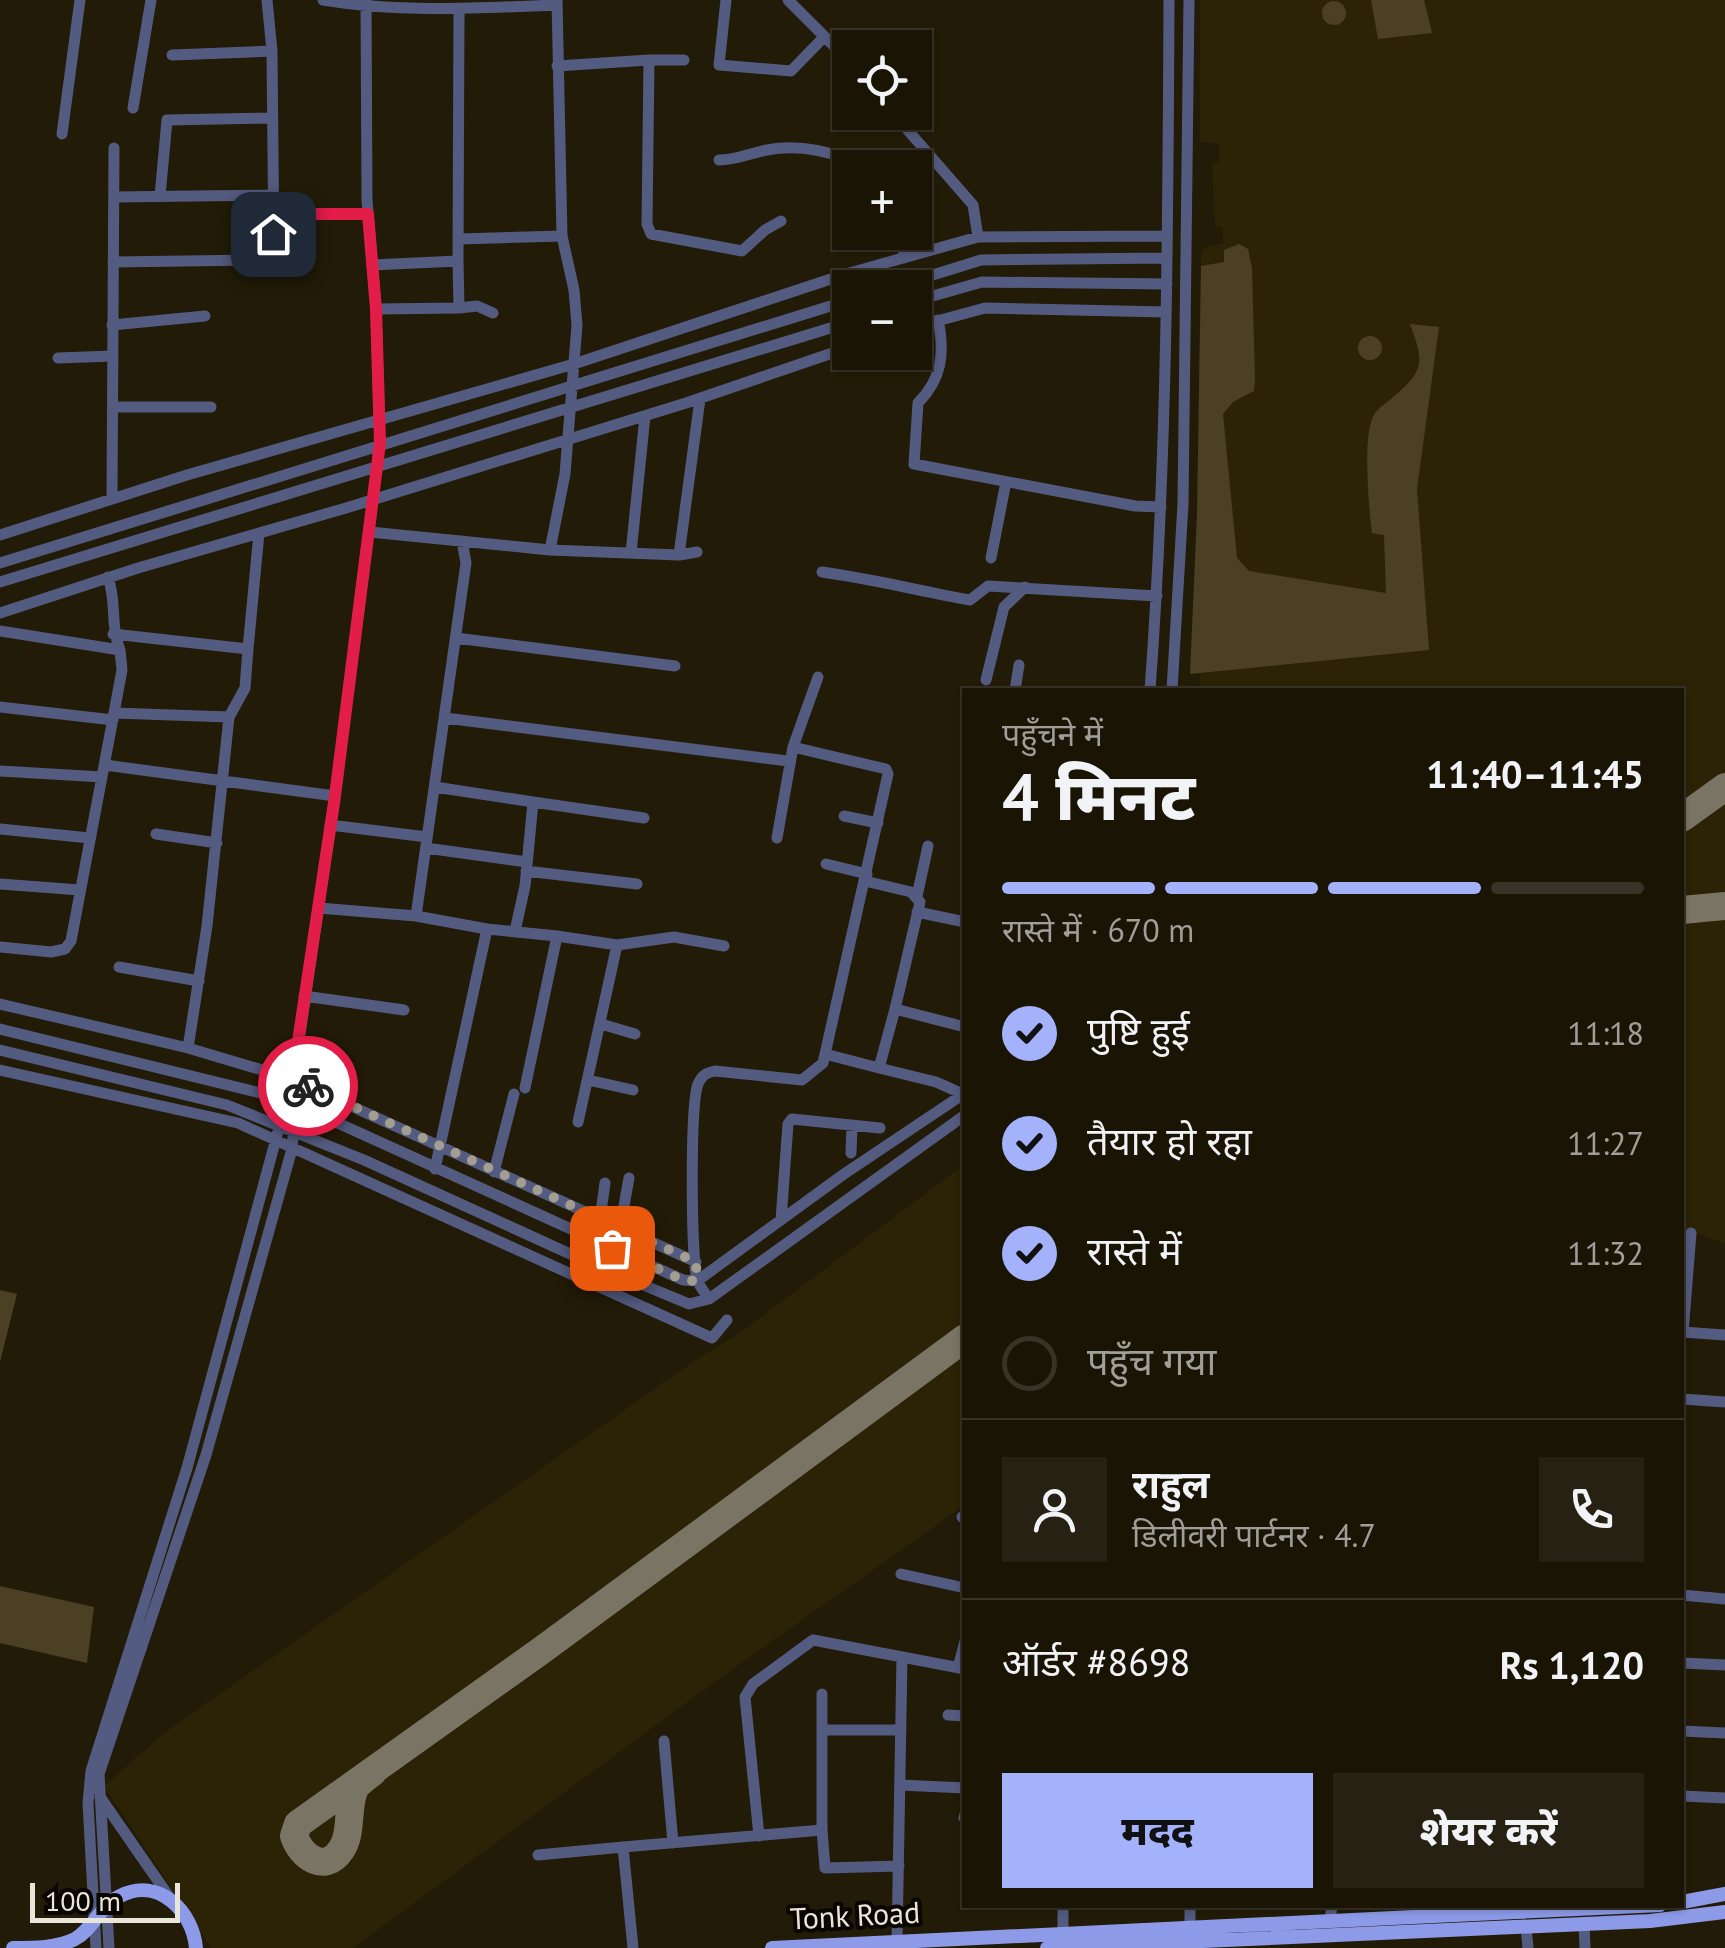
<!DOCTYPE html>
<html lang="hi">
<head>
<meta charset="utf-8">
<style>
	body { margin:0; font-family:"PT Sans","Noto Sans Devanagari",sans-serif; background:#272113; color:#f1f3f6; height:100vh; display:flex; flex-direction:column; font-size:38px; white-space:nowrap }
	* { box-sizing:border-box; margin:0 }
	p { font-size:32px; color:#9f9e9a }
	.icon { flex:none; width:55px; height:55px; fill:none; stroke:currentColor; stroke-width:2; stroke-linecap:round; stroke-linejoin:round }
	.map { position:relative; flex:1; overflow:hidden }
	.panel { position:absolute; left:962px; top:688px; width:722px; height:1220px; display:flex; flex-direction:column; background:#1a1405; border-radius:0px; box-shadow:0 2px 8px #0004,0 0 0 2px #383327 }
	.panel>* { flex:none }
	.buttons { position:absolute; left:832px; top:30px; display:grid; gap:20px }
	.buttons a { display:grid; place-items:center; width:100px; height:100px; border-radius:0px; background:#1a1405; box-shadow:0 2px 8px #0004,0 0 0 2px #383327; font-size:50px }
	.scale { position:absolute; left:30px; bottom:25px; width:150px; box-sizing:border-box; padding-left:10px; border:5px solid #eae5d9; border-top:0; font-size:28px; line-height:35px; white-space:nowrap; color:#eae5d9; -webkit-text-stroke:8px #090602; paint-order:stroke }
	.pin { position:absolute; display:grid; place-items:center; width:85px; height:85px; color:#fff; margin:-42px; border-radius:20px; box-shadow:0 5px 15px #0006 }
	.courier { position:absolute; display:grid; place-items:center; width:100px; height:100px; margin:-50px; border:8px solid #e11d48; border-radius:50%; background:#fff; color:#222; box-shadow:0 2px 12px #0007 }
	.headline em { font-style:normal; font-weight:800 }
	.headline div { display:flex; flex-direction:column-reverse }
	.headline { display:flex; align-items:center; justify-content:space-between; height:170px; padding:0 40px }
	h1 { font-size:65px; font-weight:800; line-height:75px }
	.bar { display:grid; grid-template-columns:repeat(4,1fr); gap:15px 10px; align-content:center; height:120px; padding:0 40px }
	.bar i { height:12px; border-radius:8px; background:#383327 }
	.bar .selected { background:#a4b2fc }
	.bar p { grid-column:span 4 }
	.line { display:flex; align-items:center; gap:25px; padding:0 40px; border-top:2px solid #383327 }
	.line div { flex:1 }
	.round { display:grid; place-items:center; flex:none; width:105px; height:105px; border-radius:0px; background:#272113 }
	ol { padding:0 40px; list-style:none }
	li { display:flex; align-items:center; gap:30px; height:110px }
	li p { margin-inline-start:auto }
	li .icon { padding:10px; border-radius:50%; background:#a4b2fc; color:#111; stroke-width:4 }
	li:last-child { color:#9f9e9a }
	li i { width:55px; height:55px; border:5px solid #383327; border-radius:50% }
	.primary-button { display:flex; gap:20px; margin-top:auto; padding:20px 40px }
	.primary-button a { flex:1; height:115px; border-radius:0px; background:#a4b2fc; color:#111; font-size:40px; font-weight:800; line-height:115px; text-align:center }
	.primary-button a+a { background:#272113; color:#f1f3f6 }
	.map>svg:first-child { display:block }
</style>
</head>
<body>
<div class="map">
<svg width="1725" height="1948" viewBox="0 0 1725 1948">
	<rect width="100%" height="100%" fill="#221b07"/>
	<path fill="#2c2206" d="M 1200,0 L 1725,0 L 1725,1244 L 1683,1228 L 1682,690 L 1199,690 L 1200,673 L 1190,674 L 1197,514 L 1201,251 L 1208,246 L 1223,243 L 1223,227 L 1215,227 L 1212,163 L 1219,162 L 1219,143 L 1200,142 Z
		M 965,1164 L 965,1505 L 709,1686 L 353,1948 L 211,1948 L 104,1786 L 167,1731 L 700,1357 L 741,1332 Z"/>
	<path fill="#4b4023" d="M 1371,0 L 1424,0 L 1432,33 L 1378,39 Z
		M1322 13a12 12 0 1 1 24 0a12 12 0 1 1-24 0Z
		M 1239,244 L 1248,249 L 1252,268 L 1255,380 L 1254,391 L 1233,402 L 1223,414 L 1237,558 L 1249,571 L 1386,593 L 1384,535 L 1372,533 C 1369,509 1362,434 1374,415 C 1377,409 1386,403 1391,399 C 1424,371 1425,364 1410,324 L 1439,327 L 1417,489 L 1429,650 L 1190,674 L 1197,514 L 1201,266 L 1224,262 L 1224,250 Z
		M1358 348a12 12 0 1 1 24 0a12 12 0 1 1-24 0Z
		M 0,1290 L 17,1294 L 0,1362 Z
		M 0,1586 L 94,1607 L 87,1663 L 0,1643 Z"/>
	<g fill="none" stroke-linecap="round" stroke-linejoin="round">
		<path stroke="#7a7464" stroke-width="28" d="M 1682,818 L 1725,787
			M 1682,910 L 1725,906
			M 373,1772 C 367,1777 359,1782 355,1788 C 346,1807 353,1833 341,1850 C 325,1874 301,1857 294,1836 L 298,1824 L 542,1650 L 965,1338"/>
		<path stroke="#545b80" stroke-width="11" d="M 267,0 L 272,51
			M 323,0 C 400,13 478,8 556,5
			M 726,0 L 719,65 L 791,71 L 824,37
			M 788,0 L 835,47 L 850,67
			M 649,60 L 684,60
			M 557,66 L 649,60 L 647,224 L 651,234 L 742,251 L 765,230 L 781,221
			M 133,108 L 151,0
			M 892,112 L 973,205 L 978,237
			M 62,134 L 80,0
			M 719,160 C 737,160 750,153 767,150 C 799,144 836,151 863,168
			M 160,196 L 167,120 L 272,118
			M 114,197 L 272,195
			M 272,214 L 368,214
			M 902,232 L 904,258
			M 459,239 L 562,236
			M 113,262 L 262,260 L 274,255 L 272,51 L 172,55
			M 372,265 L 458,261 L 459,9
			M 891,288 L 981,260 L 1167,258
			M 915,301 L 982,282 L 1167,284
			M 459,308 L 477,306 L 493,313
			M 376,309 L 459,308 L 458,261
			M 938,320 C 945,353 942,379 918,403 L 914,464 L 1135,506 L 1161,507
			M 112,325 L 205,316
			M 915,327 L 985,308 L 1166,312
			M 58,358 L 113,356
			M 113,407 L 211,407
			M 112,499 L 114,148
			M 370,532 L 550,550 L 679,555 L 697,552
			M 0,535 L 187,475 L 574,364 L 846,274 L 978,237 L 1167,236
			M 550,550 L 565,474 L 577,325 L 574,290 L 562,236 L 557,0
			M 631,553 L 645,416
			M 679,555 L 700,399
			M 991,558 L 1006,482
			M 0,563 L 850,300
			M 822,572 C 873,579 920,591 970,600 L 988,586 L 1157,596
			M 0,582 L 850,322
			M 0,613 L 138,568 L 346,508 L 686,403 L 850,347
			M 0,631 L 120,650 C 110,626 117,602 108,577
			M 113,634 L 248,649 L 245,688 L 229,717 L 114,713 L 122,670 L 120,650
			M 456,638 L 675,666
			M 248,649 L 259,533
			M 986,680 L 1004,607 L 1025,587
			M 1015,690 L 1019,665
			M 1150,690 C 1167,461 1168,230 1169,0
			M 1172,690 L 1183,504 L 1189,0
			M 0,707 L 113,720
			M 445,718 L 788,761
			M 793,747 L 818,677
			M 105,765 L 335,796
			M 0,771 L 102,777
			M 435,787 L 533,802 L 525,886 L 515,931
			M 533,802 L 644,818
			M 844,816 L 878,823
			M 330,825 L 427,837
			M 0,829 L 90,838
			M 156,834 L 217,843
			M 426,848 L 527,862
			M 826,864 L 867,874
			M 526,871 L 637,884
			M 865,881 L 911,892 L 920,902 L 895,1009
			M 0,884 L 80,890
			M 917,896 L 928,846
			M 319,908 L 416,916 L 466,563 L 462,541
			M 917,912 L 965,922
			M 416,916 L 487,929 L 435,1169
			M 487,929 L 557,936 L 525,1088
			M 557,936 L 617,945 L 674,937 L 724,946
			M 0,947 L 51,952 L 65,949 L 71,941 L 114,713
			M 119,967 L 199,981
			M 304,996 L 404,1010
			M 0,1004 L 188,1048 L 289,1078 L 696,1262
			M 601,1024 L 635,1034
			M 0,1029 L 285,1099 L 683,1280 L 697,1281 L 844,1174 L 965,1093
			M 188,1048 L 207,926 L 229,717
			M 0,1050 L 227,1105 L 364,1160 L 590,1263 L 689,1304 L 709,1299 L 965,1115
			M 825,1054 L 879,1068
			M 0,1070 L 238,1123 L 712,1338 L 727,1320
			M 588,1080 L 633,1090
			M 963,1094 L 936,1082 L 879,1068 L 895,1009 L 965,1027
			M 578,1122 L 617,945
			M 851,1153 L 852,1125
			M 494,1172 L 514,1094
			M 600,1219 L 605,1183
			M 781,1220 L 788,1124 L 792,1119 L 880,1128
			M 620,1228 L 629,1178
			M 709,1299 C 705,1293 699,1286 697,1279 C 691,1255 690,1105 698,1084 C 702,1075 706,1073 715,1071 L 802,1080 L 823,1063 L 888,774 L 886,769 L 793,747 L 777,838
			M 1682,1332 L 1725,1335
			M 1683,1332 L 1691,1233
			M 1682,1399 L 1725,1402
			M 962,1517 L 965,1518
			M 901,1574 L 965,1588
			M 1682,1595 L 1725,1599
			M 1682,1663 L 1725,1665
			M 958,1668 L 965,1641
			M 948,1715 L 965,1716
			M 822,1730 L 901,1730
			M 1682,1731 L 1725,1733
			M 664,1741 L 673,1843
			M 900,1785 L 965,1788
			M 1682,1796 L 1725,1798
			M 100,1797 L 172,1901
			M 964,1818 L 965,1814
			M 822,1830 L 825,1868 L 899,1866
			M 759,1836 L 745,1697 L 753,1684 L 813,1640 L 965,1669
			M 623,1847 L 822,1830 L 822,1694
			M 538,1855 L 623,1847 L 633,1948
			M 1063,1905 L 1063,1932
			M 1330,1920 L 1332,1905
			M 1584,1924 L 1585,1948
			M 1190,1926 L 1190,1905
			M 1526,1927 L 1528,1948
			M 897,1941 L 902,1657
			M 96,1948 L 88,1803 L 91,1771 L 187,1468 L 280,1124 L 289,1076 L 295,1068
			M 109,1948 L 99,1774 L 206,1455 L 292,1149 L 298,1078 L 295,1068 L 335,796 L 380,443 L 376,309 L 367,200 L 366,0"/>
		<path stroke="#8d9ae8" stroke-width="14" d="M 1682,1902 L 1725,1894
			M 772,1948 L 1660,1905
			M 1047,1948 L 1650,1921 L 1725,1912"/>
		<path stroke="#8d9ae8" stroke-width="14" d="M 13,1948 C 34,1948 57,1948 75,1939 C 93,1929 101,1905 120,1896 C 159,1876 193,1912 196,1948"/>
	</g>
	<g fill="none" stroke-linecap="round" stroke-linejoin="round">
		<path stroke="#a49e90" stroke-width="10" stroke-dasharray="0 18" d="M 308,1086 L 696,1262 L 697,1281 L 683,1280 L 612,1248"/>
		<path stroke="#e11d48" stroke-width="12" d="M 273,234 L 272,214 L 368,214 L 376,309 L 380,443 L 335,796 L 294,1068 L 288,1078 L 308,1086"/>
	</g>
	<g text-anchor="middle" stroke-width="8" stroke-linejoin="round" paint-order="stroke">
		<g font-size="30" fill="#eae5d9" stroke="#090602">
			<text transform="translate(855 1916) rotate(-3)" y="10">Tonk Road</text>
		</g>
	</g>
</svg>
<div class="buttons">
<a><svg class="icon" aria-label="locate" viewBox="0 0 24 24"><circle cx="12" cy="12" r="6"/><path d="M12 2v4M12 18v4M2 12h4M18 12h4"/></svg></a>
<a>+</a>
<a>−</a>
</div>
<div class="scale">100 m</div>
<div class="pin" style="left:612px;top:1248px;background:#ea580c"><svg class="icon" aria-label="bag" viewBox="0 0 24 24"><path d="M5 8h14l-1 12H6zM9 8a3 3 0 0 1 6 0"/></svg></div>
<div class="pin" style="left:273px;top:234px;background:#1f2937"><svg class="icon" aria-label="home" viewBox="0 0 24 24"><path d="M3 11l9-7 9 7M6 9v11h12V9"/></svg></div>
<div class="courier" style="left:308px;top:1086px"><svg class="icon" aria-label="bike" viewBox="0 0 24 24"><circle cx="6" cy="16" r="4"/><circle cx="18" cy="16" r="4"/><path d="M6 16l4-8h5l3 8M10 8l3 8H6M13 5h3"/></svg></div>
<section class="panel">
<div class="headline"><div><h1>4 मिनट</h1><p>पहुँचने में</p></div><em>11:40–11:45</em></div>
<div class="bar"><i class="selected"></i><i class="selected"></i><i class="selected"></i><i></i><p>रास्ते में · 670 m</p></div>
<ol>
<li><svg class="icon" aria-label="check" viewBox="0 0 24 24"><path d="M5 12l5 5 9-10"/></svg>पुष्टि हुई<p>11:18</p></li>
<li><svg class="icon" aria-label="check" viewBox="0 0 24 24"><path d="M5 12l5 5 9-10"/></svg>तैयार हो रहा<p>11:27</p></li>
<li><svg class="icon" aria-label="check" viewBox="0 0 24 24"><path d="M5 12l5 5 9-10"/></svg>रास्ते में<p>11:32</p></li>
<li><i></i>पहुँच गया</li>
</ol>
<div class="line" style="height:180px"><a class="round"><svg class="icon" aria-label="person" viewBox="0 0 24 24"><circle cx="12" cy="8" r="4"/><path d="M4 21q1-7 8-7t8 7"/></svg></a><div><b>राहुल</b><p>डिलीवरी पार्टनर · 4.7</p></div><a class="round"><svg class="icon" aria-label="phone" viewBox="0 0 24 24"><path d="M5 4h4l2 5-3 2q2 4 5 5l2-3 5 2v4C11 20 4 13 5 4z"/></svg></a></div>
<div class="line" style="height:130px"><div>ऑर्डर #8698</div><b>Rs 1,120</b></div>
<div class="primary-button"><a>मदद</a><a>शेयर करें</a></div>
</section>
</div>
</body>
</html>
